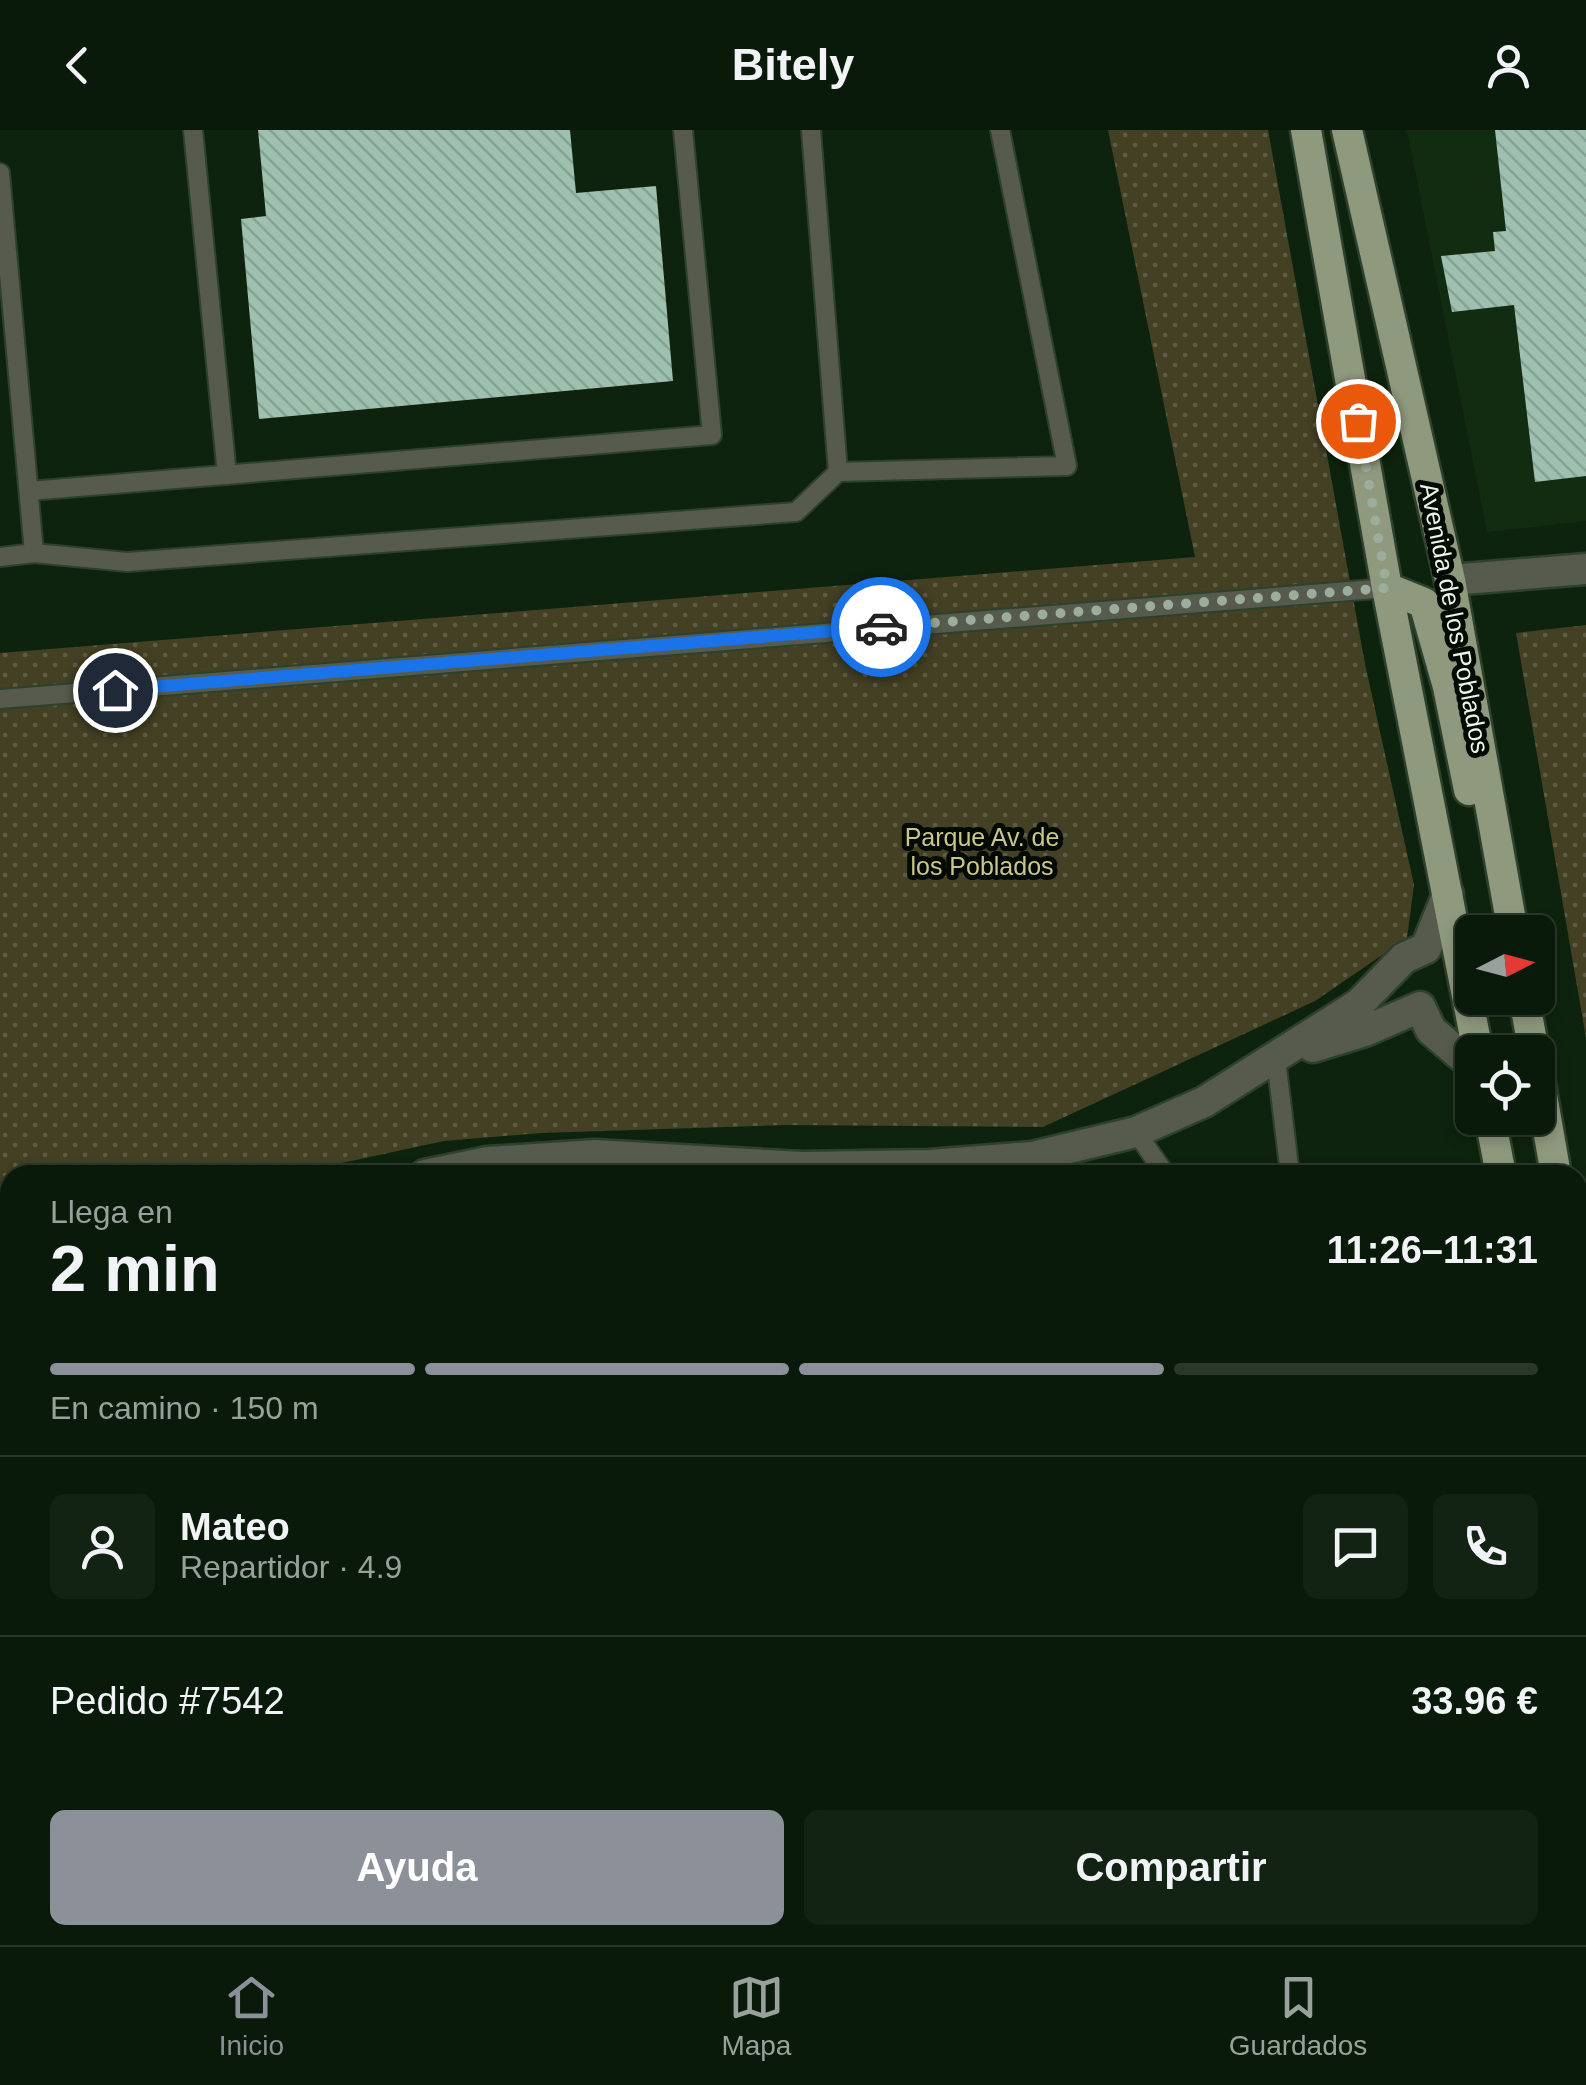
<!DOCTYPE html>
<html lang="es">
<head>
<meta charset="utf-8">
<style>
	body { margin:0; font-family:Arial,sans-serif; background:#132313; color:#f1f3f6; height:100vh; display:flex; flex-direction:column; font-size:38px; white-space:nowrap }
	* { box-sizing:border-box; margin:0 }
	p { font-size:32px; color:#99a19c }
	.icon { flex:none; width:55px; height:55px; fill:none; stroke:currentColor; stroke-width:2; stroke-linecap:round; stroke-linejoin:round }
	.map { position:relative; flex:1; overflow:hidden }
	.sheet { position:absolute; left:0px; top:1035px; width:1588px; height:780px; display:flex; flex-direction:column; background:#0a1a0a; border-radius:30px 30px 0 0; box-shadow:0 5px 15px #0003,0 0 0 2px #2a382b }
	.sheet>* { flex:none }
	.needle { width:65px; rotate:84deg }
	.tools { position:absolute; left:1455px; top:785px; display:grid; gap:20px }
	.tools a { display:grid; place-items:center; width:100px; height:100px; border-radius:15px; background:#0a1a0a; box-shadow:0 5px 15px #0003,0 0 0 2px #2a382b; font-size:50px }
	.pin { position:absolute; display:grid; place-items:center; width:85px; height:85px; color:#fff; margin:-42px; border:5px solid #fff; border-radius:50%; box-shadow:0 2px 10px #0007 }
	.courier { position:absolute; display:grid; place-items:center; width:100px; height:100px; margin:-50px; border:8px solid #1a73e8; border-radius:50%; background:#fff; color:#222; box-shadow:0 2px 12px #0007 }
	.headline em { font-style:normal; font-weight:800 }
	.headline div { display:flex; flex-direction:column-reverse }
	.headline { display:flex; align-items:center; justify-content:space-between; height:170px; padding:0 50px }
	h1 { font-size:65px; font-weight:800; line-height:75px }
	.bar { display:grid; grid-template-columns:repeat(4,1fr); gap:15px 10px; align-content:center; height:120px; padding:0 50px }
	.bar i { height:12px; border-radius:8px; background:#2a382b }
	.bar .selected { background:#8c9099 }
	.bar p { grid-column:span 4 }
	.line { display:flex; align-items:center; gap:25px; padding:0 50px; border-top:2px solid #2a382b }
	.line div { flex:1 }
	.round { display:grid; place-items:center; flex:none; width:105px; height:105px; border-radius:15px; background:#132313 }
	.cta { display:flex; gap:20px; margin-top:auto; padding:20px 50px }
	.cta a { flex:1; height:115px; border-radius:15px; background:#8c9099; color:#fff; font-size:40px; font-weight:800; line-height:115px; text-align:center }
	.cta a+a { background:#132313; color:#f1f3f6 }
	header { display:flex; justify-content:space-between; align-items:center; height:130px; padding:0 50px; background:#0a1a0a; font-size:45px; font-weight:800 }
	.tab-bar { display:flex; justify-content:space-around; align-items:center; height:140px; border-top:2px solid #2a382b; background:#0a1a0a; font-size:28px; color:#99a19c }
	.tab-bar a { display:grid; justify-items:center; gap:5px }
	.tab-bar .selected { color:#8c9099 }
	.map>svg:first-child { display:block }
</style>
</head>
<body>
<header><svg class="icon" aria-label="back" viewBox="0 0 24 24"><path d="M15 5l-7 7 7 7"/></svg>Bitely<svg class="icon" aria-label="person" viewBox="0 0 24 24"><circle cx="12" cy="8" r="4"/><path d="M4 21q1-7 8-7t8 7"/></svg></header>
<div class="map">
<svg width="1586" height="1815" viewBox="0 0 1586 1815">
	<defs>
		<pattern id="grass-tufts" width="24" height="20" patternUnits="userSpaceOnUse" patternTransform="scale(2.5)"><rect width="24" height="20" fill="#434024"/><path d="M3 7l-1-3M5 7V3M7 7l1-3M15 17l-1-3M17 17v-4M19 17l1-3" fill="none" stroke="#5e5c44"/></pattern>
		<pattern id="park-dots" width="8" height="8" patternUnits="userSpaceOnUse" patternTransform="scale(2.5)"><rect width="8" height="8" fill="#434024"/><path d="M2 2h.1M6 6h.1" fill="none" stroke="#5e5c44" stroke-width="1.8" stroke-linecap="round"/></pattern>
		<pattern id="building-back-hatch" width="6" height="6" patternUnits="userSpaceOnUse" patternTransform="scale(2.5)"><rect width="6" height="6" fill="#9dc0af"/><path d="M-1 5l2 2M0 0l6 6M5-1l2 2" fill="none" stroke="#87a295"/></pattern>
	</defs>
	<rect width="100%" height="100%" fill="#0e230d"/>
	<path fill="#112c11" d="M 1407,0 L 1586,0 L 1586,391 L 1487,402 Z"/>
	<path fill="url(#grass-tufts)" d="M 10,1151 L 10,1633 L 0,1633 L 0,1153 Z"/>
	<path fill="url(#park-dots)" d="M 1108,0 L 1268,0 L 1365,534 L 1414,755 L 1407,808 L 1315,871 L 1043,997 L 784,995 L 541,1003 L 444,1011 L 286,1045 L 10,1045 L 10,1096 L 0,1097 L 0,523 L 1195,427 Z
		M 1586,495 L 1586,908 L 1516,503 Z"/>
	<path fill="url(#building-back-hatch)" d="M 258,0 L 570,0 L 576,63 L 656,56 L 673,251 L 259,289 L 241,89 L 266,86 Z
		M 1495,0 L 1586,0 L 1586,346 L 1535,352 L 1514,175 L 1452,182 L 1441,126 L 1495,121 L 1493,102 L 1506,101 Z"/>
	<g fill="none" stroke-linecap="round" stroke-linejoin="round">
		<defs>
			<path id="lane" d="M 193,0 L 227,345
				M 811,0 L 838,342
				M 0,43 L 34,423
				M 29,361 L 712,305 L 683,0
				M 0,427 L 34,423 L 127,432 L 796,382 L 838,342 L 1067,336 L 1000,0
				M 0,569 L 1387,458
				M 1276,929 L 1290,1045
				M 1136,1002 L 1166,1045"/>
			<path id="street" d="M 1450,450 L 1586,439
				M 1313,917 L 1365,901 L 1420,877 L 1431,900 L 1472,935
				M 425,1045 L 488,1032 L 595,1025 L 802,1037 L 929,1035 L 1032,1027 L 1136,1002 L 1204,972 L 1359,874 L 1404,828 L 1426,818 L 1448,764
				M 0,1116 L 10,1115
				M 0,1677 L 10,1677"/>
			<path id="primary" d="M 1306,0 L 1387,458 L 1478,922
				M 1347,0 L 1450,450 L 1513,802
				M 1387,458 L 1424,473 L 1448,557 L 1469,660
				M 1524,868 L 1534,922
				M 1538,942 L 1556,1045
				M 1490,988 L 1501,1045
				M 1578,1162 L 1586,1209
				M 1578,1471 L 1586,1518
				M 1578,1639 L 1586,1635
				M 1502,1805 L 1504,1815"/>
			<path id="highway" d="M 0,1707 L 10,1707
				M 1578,1732 L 1586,1732
				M 0,1738 L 10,1738
				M 1578,1793 L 1586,1793
				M 0,1804 L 10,1804
				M 167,1805 L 238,1815"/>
		</defs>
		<use href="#lane" stroke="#2d412c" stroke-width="22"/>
		<use href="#street" stroke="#2d412c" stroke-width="35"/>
		<use href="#primary" stroke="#2d412c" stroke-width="35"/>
		<use href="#highway" stroke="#2d412c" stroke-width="35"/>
		<use href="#lane" stroke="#565b4d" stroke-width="18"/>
		<use href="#street" stroke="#565b4d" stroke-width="30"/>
		<use href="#primary" stroke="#8f997d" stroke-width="30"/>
		<use href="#highway" stroke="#a6b18f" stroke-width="30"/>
	</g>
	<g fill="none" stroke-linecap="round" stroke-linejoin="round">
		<path stroke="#9cad9b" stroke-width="10" stroke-dasharray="0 18" d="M 881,497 L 1387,458 L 1358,291"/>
		<path stroke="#1a73e8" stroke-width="12" d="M 115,560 L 881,497"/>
	</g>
	<g text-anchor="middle" stroke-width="10" stroke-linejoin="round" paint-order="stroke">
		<g font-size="25" fill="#e9f7e8" stroke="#030a03">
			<text transform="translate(1455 488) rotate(79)" y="9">Avenida de los Poblados</text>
		</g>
		<g font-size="25" fill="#cbc58c" stroke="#030a03">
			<text x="982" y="716">Parque Av. de<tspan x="982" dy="29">los Poblados</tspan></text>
		</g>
	</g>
</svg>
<div class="tools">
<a><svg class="needle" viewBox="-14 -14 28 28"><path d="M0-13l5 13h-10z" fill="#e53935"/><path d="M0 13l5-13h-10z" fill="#99a19c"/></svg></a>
<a><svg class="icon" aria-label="locate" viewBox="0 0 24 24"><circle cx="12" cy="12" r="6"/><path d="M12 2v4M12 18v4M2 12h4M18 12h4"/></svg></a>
</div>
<div class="pin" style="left:1358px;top:291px;background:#ea580c"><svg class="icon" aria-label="bag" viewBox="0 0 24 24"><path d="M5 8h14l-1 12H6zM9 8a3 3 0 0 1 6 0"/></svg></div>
<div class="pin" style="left:115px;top:560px;background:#1f2937"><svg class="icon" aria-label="home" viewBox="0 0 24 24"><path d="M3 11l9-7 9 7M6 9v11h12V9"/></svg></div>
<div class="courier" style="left:881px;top:497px"><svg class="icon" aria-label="car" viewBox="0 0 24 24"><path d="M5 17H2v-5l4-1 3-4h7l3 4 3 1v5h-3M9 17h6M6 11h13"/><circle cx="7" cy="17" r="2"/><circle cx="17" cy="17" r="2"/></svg></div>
<section class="sheet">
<div class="headline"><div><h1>2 min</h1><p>Llega en</p></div><em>11:26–11:31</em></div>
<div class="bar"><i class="selected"></i><i class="selected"></i><i class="selected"></i><i></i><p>En camino · 150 m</p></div>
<div class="line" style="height:180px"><a class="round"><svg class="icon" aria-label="person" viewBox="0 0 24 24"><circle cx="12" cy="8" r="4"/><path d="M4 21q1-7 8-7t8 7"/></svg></a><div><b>Mateo</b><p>Repartidor · 4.9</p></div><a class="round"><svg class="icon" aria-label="chat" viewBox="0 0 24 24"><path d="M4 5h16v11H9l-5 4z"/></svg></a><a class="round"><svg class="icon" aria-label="phone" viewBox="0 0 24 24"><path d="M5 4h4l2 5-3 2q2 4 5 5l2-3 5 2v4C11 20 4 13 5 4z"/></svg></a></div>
<div class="line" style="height:130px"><div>Pedido #7542</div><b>33.96 €</b></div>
<div class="cta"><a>Ayuda</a><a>Compartir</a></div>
</section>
</div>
<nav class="tab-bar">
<a class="selected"><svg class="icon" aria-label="home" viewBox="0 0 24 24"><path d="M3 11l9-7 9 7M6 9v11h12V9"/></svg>Inicio</a>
<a><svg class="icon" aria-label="map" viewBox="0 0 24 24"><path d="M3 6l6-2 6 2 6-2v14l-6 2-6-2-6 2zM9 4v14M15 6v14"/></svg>Mapa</a>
<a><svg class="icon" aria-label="saved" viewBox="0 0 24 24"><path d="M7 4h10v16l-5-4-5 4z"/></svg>Guardados</a>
</nav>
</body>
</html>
